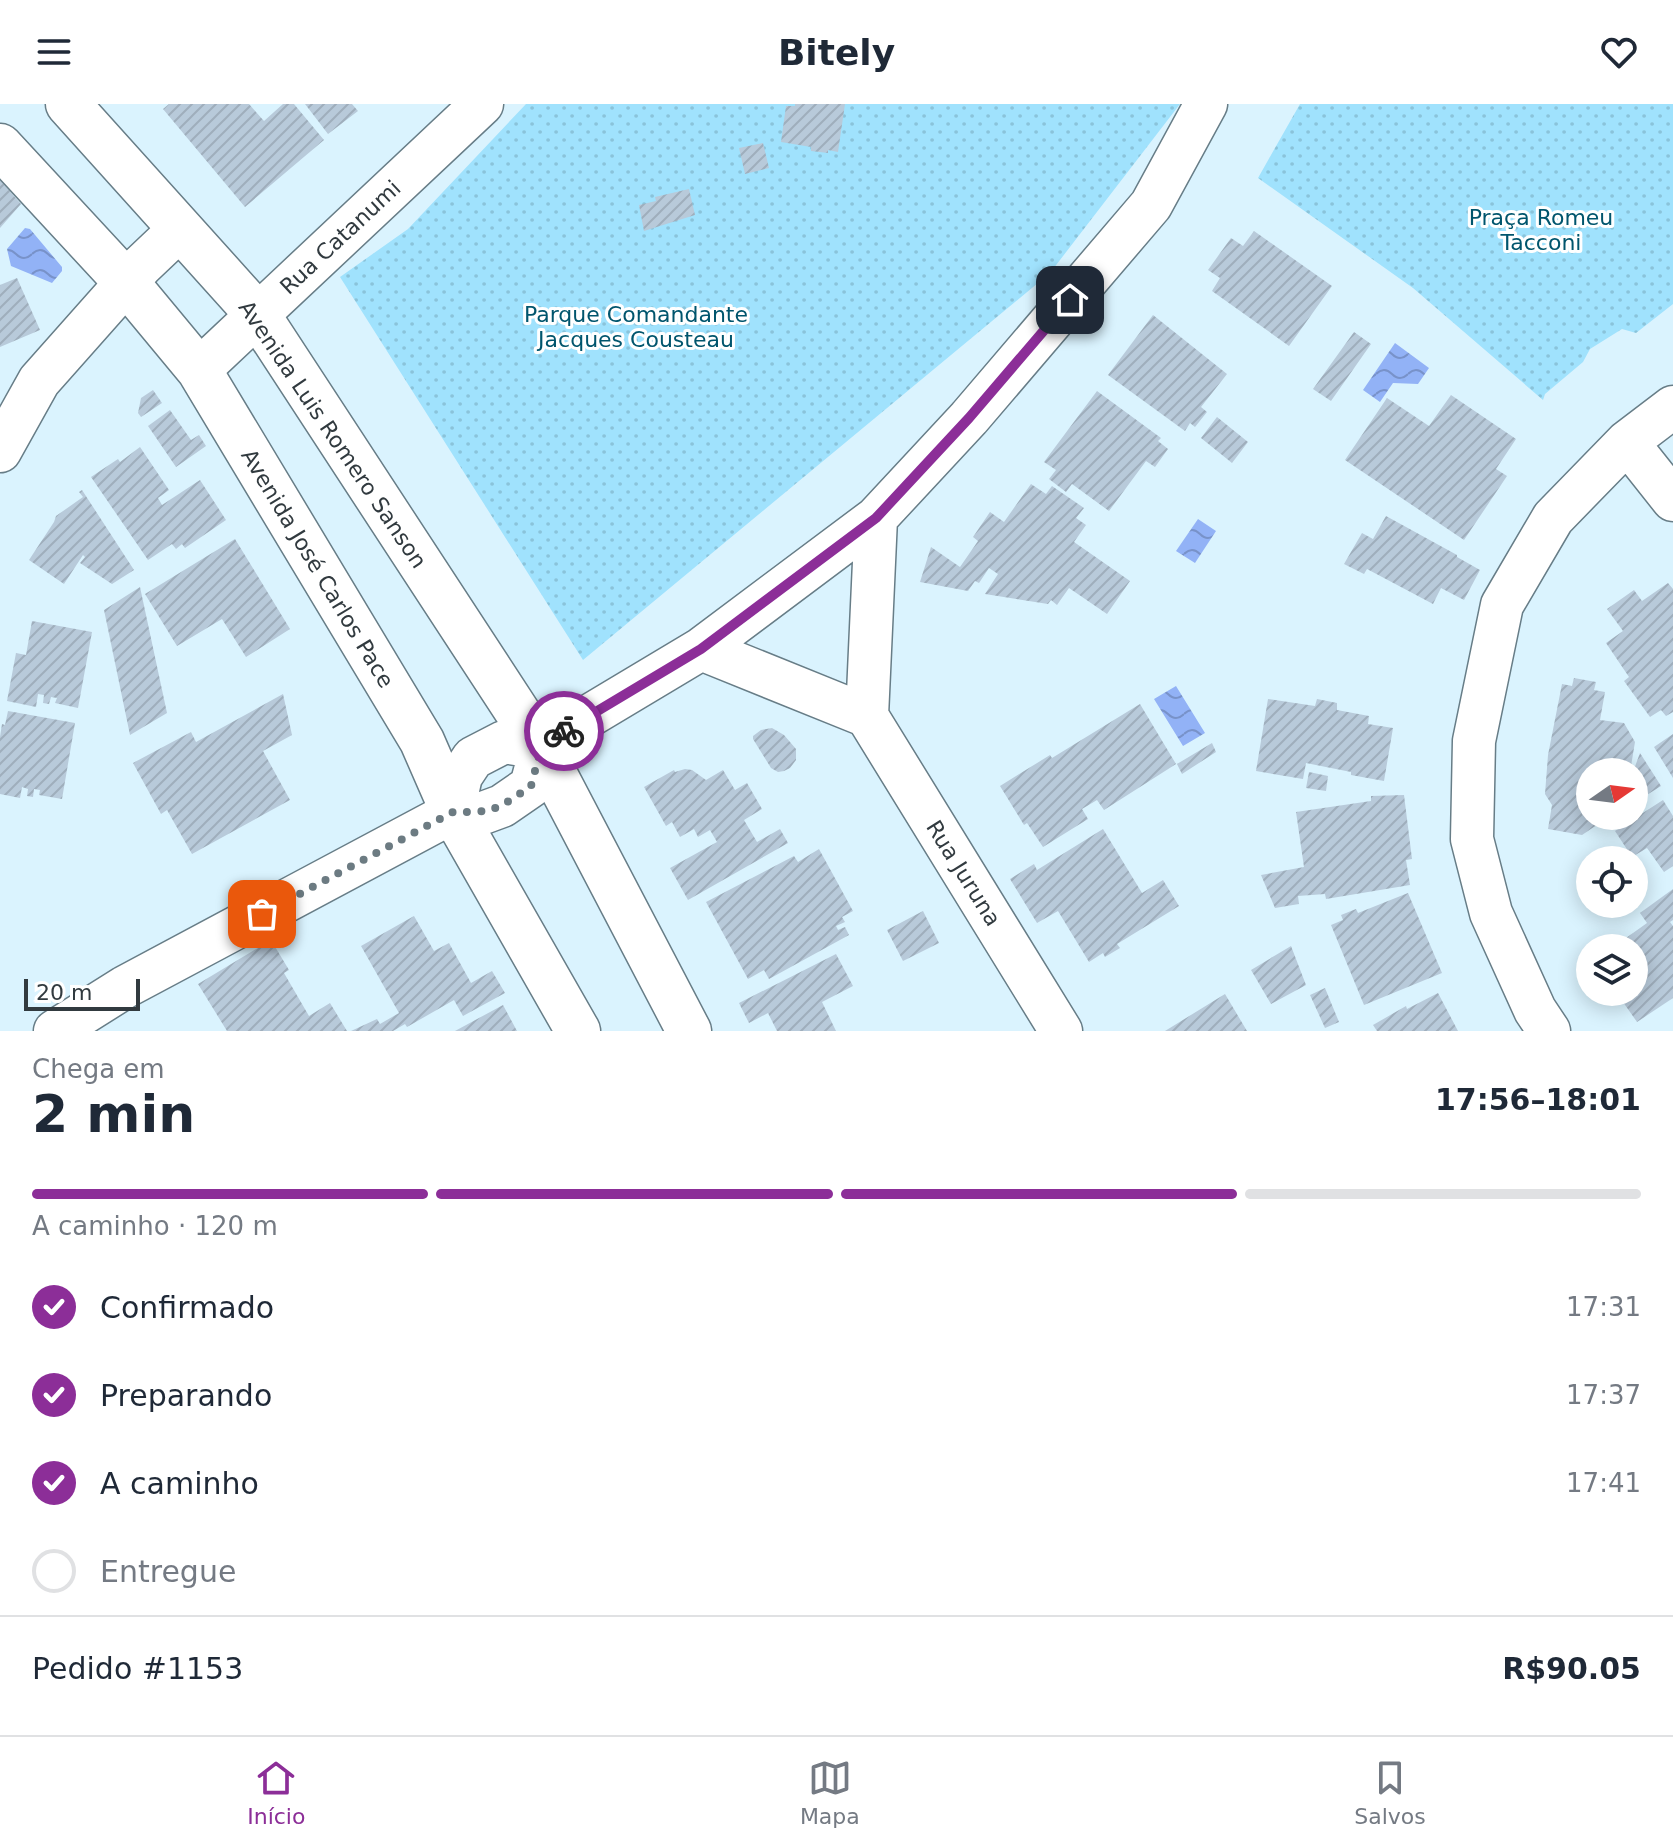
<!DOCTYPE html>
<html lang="pt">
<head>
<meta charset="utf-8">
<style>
	body { margin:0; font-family:"DejaVu Sans",sans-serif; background:#f6f6f7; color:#1f2937; height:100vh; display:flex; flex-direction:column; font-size:30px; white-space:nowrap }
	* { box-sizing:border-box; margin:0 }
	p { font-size:26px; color:#747a83 }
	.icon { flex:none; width:44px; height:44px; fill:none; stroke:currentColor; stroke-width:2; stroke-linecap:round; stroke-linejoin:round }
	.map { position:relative; height:927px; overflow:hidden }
	.sheet { display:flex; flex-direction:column; background:#fff; flex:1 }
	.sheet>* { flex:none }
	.needle { width:52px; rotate:76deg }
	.controls { position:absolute; left:1576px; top:654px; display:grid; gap:16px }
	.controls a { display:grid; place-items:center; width:72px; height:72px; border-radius:50%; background:#fff; box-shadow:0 4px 20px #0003; font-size:40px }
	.scale { position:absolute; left:24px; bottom:20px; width:116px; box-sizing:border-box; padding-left:8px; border:4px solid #313a3f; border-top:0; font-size:22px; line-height:28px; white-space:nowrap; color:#313a3f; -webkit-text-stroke:6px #fff; paint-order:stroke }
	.pin { position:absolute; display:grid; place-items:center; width:68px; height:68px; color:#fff; margin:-34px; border-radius:16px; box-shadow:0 4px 12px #0006 }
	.courier { position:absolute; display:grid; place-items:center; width:80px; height:80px; margin:-40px; border:6px solid #8c2e98; border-radius:50%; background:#fff; color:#222; box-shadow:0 2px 10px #0007 }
	.summary em { font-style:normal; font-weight:600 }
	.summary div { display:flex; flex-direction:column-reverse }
	.summary { display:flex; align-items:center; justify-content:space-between; height:136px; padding:0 32px }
	h1 { font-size:52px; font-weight:600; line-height:60px }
	.bar { display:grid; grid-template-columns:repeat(4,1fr); gap:12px 8px; align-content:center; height:96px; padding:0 32px }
	.bar i { height:10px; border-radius:6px; background:#e0e1e3 }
	.bar .active { background:#8c2e98 }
	.bar p { grid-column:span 4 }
	.line { display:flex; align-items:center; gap:20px; padding:0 32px; border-top:2px solid #e0e1e3 }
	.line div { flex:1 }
	ol { padding:0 32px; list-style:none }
	li { display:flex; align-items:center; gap:24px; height:88px }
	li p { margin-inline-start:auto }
	li .icon { padding:8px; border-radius:50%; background:#8c2e98; color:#fff; stroke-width:4 }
	li:last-child { color:#747a83 }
	li i { width:44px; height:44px; border:4px solid #e0e1e3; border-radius:50% }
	header { display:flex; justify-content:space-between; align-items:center; height:104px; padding:0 32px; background:#fff; font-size:36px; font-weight:600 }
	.menu { display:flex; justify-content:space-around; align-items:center; height:112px; border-top:2px solid #e0e1e3; background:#fff; font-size:22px; color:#747a83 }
	.menu a { display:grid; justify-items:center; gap:4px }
	.menu .active { color:#8c2e98 }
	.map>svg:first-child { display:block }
</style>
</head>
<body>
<header><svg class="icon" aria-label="menu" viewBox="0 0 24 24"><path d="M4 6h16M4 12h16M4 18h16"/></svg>Bitely<svg class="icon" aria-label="heart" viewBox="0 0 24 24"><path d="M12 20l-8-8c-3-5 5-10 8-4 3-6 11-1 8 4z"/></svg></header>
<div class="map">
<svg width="1673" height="927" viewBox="0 0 1673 927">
	<defs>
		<pattern id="grass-dots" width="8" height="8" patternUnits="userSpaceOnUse" patternTransform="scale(2)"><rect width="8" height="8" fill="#a0e2fd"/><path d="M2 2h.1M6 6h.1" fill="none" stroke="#8ac3da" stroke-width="1.8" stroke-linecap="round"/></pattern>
		<pattern id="water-waves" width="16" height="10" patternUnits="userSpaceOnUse" patternTransform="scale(2)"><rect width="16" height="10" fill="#92b2f6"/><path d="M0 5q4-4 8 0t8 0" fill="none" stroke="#7892c9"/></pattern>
		<pattern id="building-hatch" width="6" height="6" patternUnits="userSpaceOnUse" patternTransform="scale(2)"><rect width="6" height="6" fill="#b8cada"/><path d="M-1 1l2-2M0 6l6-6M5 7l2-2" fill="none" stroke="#9faebc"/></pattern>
	</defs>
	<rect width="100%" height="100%" fill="#daf3fe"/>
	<path fill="url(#grass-dots)" d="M 526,0 L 1180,0 L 1050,169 L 583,556 L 340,173 L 408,125 Z
		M 1300,0 L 1673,0 L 1673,200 L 1636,229 L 1622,225 L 1590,245 L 1583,258 L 1545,290 L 1543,296 L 1413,184 L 1258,74 Z"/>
	<path fill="url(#water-waves)" d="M 25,124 L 30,125 L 62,163 L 62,167 L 52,179 L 11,162 L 7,145 Z
		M 1395,239 L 1429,264 L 1418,280 L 1393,279 L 1380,298 L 1363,286 Z
		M 1198,415 L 1216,427 L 1195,459 L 1176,447 Z
		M 1176,582 L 1205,629 L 1183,642 L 1154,595 Z"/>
	<path fill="url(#building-hatch)" d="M 169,0 L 249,0 L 264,17 L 283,0 L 294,0 L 324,36 L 245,103 L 163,5 Z
		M 305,0 L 352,0 L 358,7 L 328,30 Z
		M 795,0 L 845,0 L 838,48 L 828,46 L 828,49 L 811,47 L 811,43 L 781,38 L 786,2 L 795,2 Z
		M 763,39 L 769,64 L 745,70 L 739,44 Z
		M 0,76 L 21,100 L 0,124 Z
		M 689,85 L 695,111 L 644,127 L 639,101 L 656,97 L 655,93 Z
		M 1254,127 L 1332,182 L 1289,242 L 1212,187 L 1220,174 L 1208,166 L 1231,134 L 1243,142 Z
		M 17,174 L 40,226 L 0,243 L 0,181 Z
		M 1153,211 L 1227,270 L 1201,303 L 1207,308 L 1195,323 L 1190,319 L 1185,327 L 1108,271 Z
		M 1354,228 L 1371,240 L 1331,297 L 1313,285 Z
		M 153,286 L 162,299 L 141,313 L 138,309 L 141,294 Z
		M 1097,287 L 1161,334 L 1158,337 L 1168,345 L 1155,363 L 1146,357 L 1109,407 L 1072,380 L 1066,388 L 1049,375 L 1056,366 L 1044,358 Z
		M 1451,291 L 1516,335 L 1496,365 L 1507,372 L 1464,436 L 1345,356 L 1387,294 L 1429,322 Z
		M 170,306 L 191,336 L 199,331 L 206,342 L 176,363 L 148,322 Z
		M 1217,313 L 1248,338 L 1232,359 L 1201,334 Z
		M 140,343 L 169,386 L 158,394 L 162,401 L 200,376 L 226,416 L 185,444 L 182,440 L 176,445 L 172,440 L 148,456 L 91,373 L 118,355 L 120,358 Z
		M 1031,380 L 1046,390 L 1052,382 L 1084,404 L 1076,414 L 1086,421 L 1074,438 L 1130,477 L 1107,510 L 1069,484 L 1057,501 L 1051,496 L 1048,500 L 985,490 L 998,470 L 989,464 L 979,479 L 975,477 L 968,487 L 920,478 L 931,443 L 960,463 L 978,437 L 973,433 L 990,408 L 1004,418 Z
		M 82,386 L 134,466 L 112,480 L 80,459 L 85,453 L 83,451 L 64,480 L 29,456 L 54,418 L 56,412 L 83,393 L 79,388 Z
		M 1386,412 L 1457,451 L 1457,453 L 1480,466 L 1464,496 L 1441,484 L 1433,500 L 1367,465 L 1364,470 L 1344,460 L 1362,429 L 1373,435 Z
		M 235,435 L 290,525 L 246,553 L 222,515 L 177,542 L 145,490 Z
		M 1668,479 L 1673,485 L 1673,608 L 1666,612 L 1661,606 L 1650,613 L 1624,577 L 1629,573 L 1606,539 L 1623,527 L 1607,505 L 1634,486 L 1642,497 Z
		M 140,483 L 167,609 L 130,631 L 104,506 Z
		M 32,517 L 92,528 L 78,604 L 55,599 L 57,594 L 51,593 L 49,600 L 43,599 L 44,591 L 38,590 L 36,603 L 7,597 L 16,549 L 26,551 Z
		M 1574,574 L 1596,578 L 1594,586 L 1605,588 L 1600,616 L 1624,619 L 1635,638 L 1630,668 L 1590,668 L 1590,712 L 1610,712 L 1582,731 L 1548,725 L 1552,701 L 1545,690 L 1548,651 L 1562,580 L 1572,582 Z
		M 283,590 L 292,631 L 263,647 L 290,696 L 192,750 L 167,706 L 161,710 L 133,659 L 191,628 L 196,638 Z
		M 1268,595 L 1315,602 L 1317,595 L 1337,599 L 1337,606 L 1369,612 L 1368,620 L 1393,624 L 1384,677 L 1351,671 L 1351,668 L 1306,659 L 1303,675 L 1256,667 Z
		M 1140,600 L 1176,660 L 1104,706 L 1097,696 L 1082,705 L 1088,715 L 1043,743 L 1027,719 L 1024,721 L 1000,682 L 1050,651 L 1052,654 Z
		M 8,607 L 75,619 L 62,695 L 39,691 L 40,686 L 34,685 L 33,693 L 27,692 L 28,685 L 22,683 L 20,694 L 0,690 L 0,633 L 2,620 L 5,621 Z
		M 772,624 L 784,631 L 796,645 L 796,656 L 790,664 L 784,667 L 778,668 L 771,664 L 753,635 L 753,632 L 761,626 Z
		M 1673,630 L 1673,674 L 1654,643 Z
		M 1212,639 L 1216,648 L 1182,670 L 1177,660 Z
		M 1640,649 L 1661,682 L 1634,699 L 1633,668 Z
		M 685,665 L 692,666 L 706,676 L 723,666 L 735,686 L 747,679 L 762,705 L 744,716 L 757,738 L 780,725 L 788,739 L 688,796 L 670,764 L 717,738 L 710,726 L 698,733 L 694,725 L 680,733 L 672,718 L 666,722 L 644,683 L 674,666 L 675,668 Z
		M 1309,668 L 1328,672 L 1326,687 L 1306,684 Z
		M 1404,691 L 1412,755 L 1406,756 L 1410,781 L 1326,795 L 1325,790 L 1298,792 L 1299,800 L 1275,804 L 1261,771 L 1304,763 L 1296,708 L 1371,697 L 1371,692 Z
		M 1663,696 L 1673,712 L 1673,762 L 1664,768 L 1647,744 L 1632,753 L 1615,727 Z
		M 1103,725 L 1142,789 L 1163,776 L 1179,802 L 1117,840 L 1120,844 L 1105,853 L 1103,849 L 1089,858 L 1058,807 L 1037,819 L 1010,775 L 1034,760 L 1037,766 Z
		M 819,745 L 853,807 L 842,813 L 845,818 L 836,822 L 838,826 L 845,823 L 849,831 L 769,875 L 764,866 L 748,875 L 706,798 L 794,752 L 798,758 Z
		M 1673,785 L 1673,816 L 1670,818 L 1673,822 L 1673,894 L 1637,918 L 1616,888 L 1634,888 L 1634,844 L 1612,844 L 1647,819 L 1640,809 Z
		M 1408,789 L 1442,869 L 1364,901 L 1331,821 L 1343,816 L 1341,811 L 1356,805 L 1358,809 Z
		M 923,807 L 939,839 L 903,857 L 887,826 Z
		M 414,812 L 434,847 L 449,839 L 471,879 L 492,867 L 505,889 L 463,912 L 454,896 L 407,923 L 405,920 L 393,927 L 351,927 L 377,915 L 380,920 L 399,909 L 361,842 Z
		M 271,836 L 289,866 L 284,869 L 309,912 L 330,899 L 347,927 L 227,927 L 198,880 Z
		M 1291,842 L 1306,881 L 1271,900 L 1251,866 Z
		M 836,850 L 853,882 L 822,898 L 836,927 L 777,927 L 768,909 L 749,919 L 739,899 Z
		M 1325,884 L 1339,918 L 1325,924 L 1310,891 Z
		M 1438,889 L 1458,927 L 1377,927 L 1373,921 L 1406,902 L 1407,905 Z
		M 1225,890 L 1247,927 L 1165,927 Z
		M 503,901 L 517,927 L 455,927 Z"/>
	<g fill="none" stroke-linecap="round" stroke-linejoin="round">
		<defs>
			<path id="minor" d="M 199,266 L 482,0
				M 1627,338 L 1673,396
				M 0,347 L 39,277 L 141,162 L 180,125
				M 876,414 L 867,612 L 1061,927
				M 701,545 L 867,612
				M 541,644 L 569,624 L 701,545 L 876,414 L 969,314 L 1151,101 L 1206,0
				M 453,708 L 461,672 L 473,654 L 504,638 L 541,644
				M 453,708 L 483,709 L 502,702 L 531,682 L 541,644
				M 55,927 L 125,883 L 453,708
				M 1549,927 L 1535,906 L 1491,809 L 1472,735 L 1474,637 L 1502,501 L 1553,414 L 1627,338 L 1673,303"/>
			<path id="secondary" d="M 68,0 L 258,211 L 541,644 L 689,927
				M 0,42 L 126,178 L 199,266 L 422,637 L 453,708 L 578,927"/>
		</defs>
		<use href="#minor" stroke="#677d87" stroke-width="45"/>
		<use href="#secondary" stroke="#677d87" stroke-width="47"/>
		<use href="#minor" stroke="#fff" stroke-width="42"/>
		<use href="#secondary" stroke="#fff" stroke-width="44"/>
	</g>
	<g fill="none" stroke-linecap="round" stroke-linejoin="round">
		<path stroke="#6c7b82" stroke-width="8" stroke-dasharray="0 14.4" d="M 262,810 L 453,708 C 494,709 498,705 531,682 L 541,644 L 564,627"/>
		<path stroke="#8c2e98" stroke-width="10" d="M 564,627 L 701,545 L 876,414 L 969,314 L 1070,196"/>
	</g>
	<g text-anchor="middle" stroke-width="6" stroke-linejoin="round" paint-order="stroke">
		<g font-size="22" fill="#00556d" stroke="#fff">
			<text x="1541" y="121">Praça Romeu<tspan x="1541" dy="25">Tacconi</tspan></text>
			<text x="636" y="218">Parque Comandante<tspan x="636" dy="25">Jacques Cousteau</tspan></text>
		</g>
		<g font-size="22" fill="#313a3f" stroke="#fff">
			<text transform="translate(340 133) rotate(-43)" y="8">Rua Catanumi</text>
			<text transform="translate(333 330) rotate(56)" y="8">Avenida Luis Romero Sanson</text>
			<text transform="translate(318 464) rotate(59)" y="8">Avenida José Carlos Pace</text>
			<text transform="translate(964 769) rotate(58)" y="8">Rua Juruna</text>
		</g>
	</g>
</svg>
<div class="controls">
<a><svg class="needle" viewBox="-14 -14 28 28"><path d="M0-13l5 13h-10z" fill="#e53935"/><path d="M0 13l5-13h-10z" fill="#747a83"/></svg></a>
<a><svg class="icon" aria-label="locate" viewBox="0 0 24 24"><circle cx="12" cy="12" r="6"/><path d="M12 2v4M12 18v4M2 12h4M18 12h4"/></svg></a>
<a><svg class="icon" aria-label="layers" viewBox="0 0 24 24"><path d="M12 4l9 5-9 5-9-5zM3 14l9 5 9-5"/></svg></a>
</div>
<div class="scale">20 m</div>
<div class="pin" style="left:262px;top:810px;background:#ea580c"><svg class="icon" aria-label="bag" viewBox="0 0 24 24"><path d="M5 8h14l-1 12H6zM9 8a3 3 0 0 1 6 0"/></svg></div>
<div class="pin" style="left:1070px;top:196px;background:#1f2937"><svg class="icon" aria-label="home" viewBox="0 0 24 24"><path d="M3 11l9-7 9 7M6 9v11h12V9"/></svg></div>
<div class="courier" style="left:564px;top:627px"><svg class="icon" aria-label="bike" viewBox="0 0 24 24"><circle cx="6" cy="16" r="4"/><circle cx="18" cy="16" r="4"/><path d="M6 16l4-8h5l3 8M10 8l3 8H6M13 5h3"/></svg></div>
</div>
<section class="sheet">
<div class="summary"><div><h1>2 min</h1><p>Chega em</p></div><em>17:56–18:01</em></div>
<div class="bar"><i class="active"></i><i class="active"></i><i class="active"></i><i></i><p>A caminho · 120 m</p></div>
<ol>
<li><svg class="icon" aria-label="check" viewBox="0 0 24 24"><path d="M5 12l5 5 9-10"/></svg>Confirmado<p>17:31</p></li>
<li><svg class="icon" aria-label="check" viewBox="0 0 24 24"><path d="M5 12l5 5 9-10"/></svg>Preparando<p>17:37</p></li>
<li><svg class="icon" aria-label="check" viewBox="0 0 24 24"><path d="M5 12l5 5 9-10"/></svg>A caminho<p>17:41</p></li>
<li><i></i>Entregue</li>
</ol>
<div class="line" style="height:104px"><div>Pedido #1153</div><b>R$90.05</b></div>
</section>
<nav class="menu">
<a class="active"><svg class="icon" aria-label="home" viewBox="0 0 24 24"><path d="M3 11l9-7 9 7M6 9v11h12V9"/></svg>Início</a>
<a><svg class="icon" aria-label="map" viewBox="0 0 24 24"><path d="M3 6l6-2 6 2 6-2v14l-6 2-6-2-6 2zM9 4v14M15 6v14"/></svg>Mapa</a>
<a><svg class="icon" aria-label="saved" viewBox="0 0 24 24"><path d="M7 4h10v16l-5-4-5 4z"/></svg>Salvos</a>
</nav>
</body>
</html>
